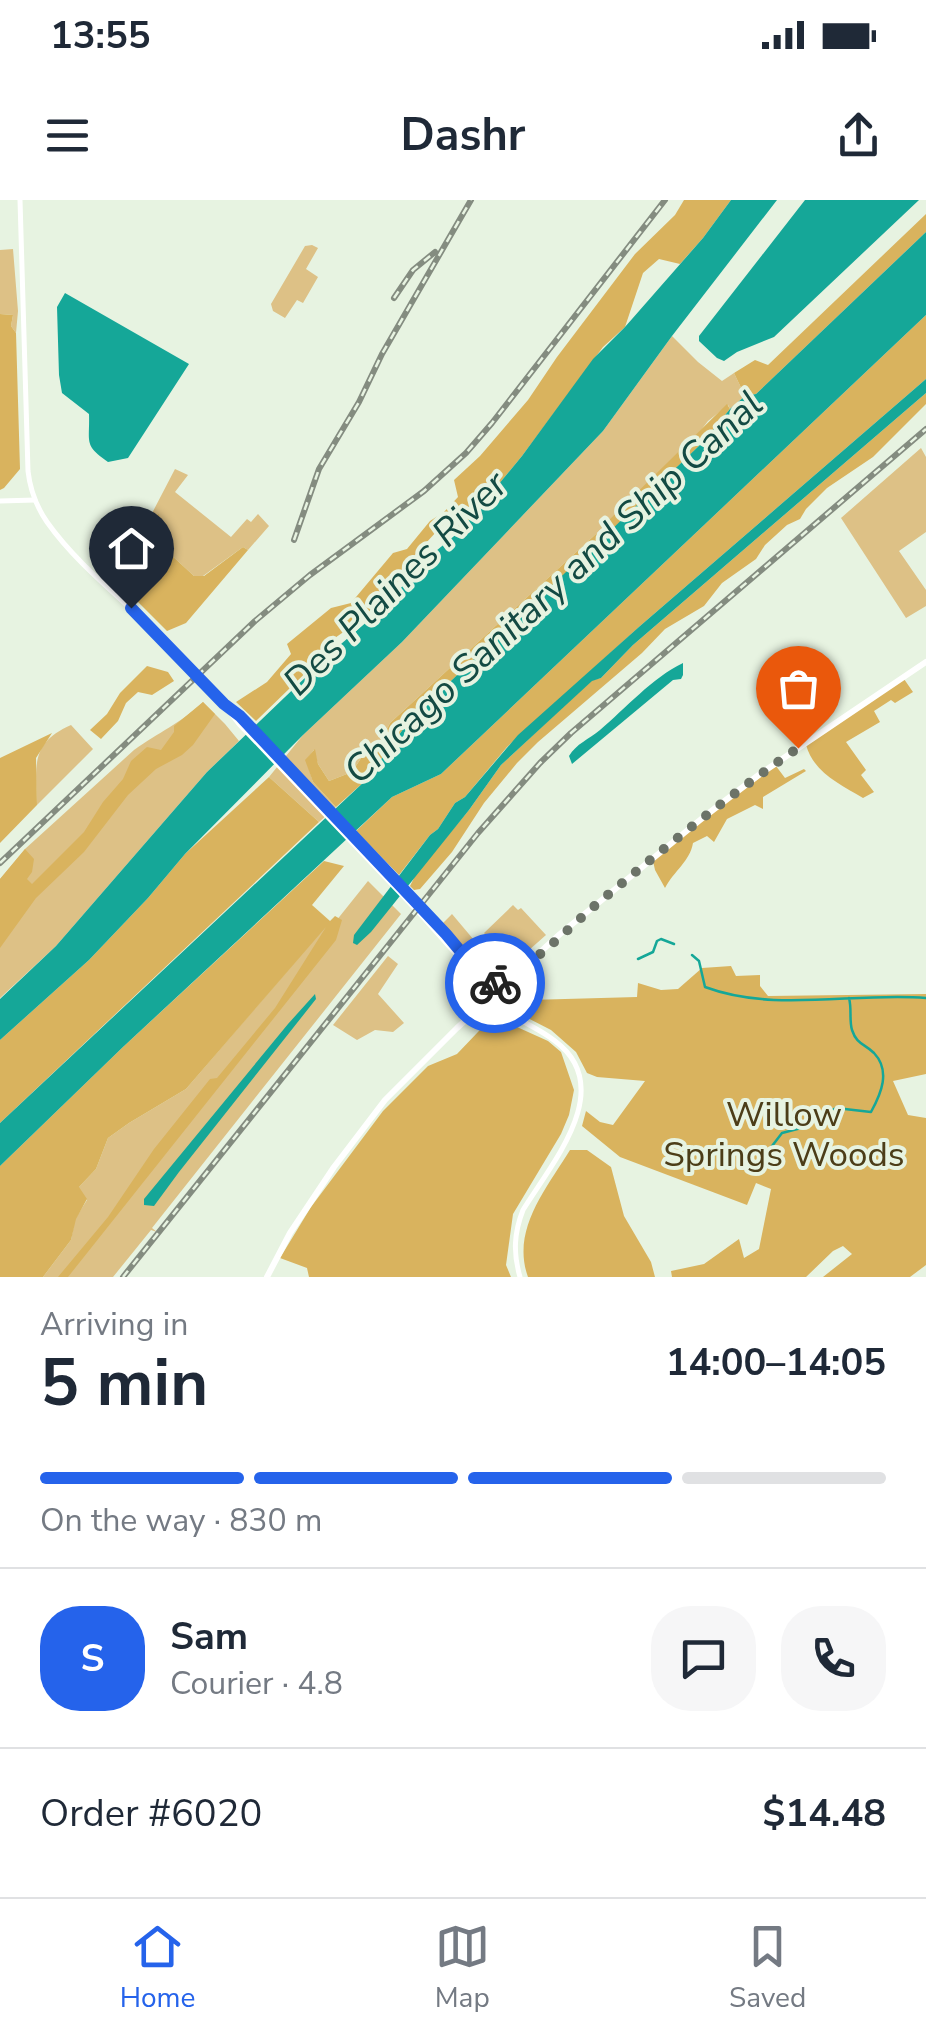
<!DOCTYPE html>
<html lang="en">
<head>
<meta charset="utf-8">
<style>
	body { margin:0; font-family:"Nunito Sans",sans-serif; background:#f6f6f7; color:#1f2937; height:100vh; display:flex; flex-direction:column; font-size:38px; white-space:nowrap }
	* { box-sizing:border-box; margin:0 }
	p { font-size:32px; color:#747a83 }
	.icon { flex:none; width:55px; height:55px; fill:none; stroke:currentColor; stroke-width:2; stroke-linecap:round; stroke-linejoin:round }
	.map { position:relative; height:1077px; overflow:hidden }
	.sheet { display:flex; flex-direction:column; background:#fff; flex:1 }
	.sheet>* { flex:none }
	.pin { position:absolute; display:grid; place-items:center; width:85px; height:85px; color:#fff; margin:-102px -42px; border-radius:50% 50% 50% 0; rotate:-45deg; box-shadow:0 0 10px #0007 }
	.pin .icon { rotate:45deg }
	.courier { position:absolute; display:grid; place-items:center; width:100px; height:100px; margin:-50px; border:8px solid #2563eb; border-radius:50%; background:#fff; color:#222; box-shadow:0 2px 12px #0007 }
	.summary em { font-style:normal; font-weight:700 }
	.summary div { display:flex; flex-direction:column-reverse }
	.summary { display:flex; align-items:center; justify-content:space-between; height:170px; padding:0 40px }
	h1 { font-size:65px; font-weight:700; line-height:75px }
	.bar { display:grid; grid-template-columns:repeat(4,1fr); gap:15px 10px; align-content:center; height:120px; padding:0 40px }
	.bar i { height:12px; border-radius:8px; background:#e0e1e3 }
	.bar .active { background:#2563eb }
	.bar p { grid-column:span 4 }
	.line { display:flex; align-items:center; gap:25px; padding:0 40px; border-top:2px solid #e0e1e3 }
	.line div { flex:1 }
	.round { display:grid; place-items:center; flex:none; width:105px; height:105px; border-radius:40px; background:#f6f6f7 }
	.status { display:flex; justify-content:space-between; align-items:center; height:70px; padding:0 50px; background:#fff; direction:ltr }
	.status svg { height:28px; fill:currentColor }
	header { display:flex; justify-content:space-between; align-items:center; height:130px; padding:0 40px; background:#fff; font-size:45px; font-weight:700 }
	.tab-bar { display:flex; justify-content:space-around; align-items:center; height:140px; border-top:2px solid #e0e1e3; background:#fff; font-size:28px; color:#747a83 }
	.tab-bar a { display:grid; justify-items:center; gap:5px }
	.tab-bar .active { color:#2563eb }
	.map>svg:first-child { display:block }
</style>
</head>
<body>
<div class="status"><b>13:55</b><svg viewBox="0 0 49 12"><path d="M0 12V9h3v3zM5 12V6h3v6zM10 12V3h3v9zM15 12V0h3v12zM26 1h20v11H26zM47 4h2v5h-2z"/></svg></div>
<header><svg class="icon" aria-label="menu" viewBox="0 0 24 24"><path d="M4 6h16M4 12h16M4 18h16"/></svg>Dashr<svg class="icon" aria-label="share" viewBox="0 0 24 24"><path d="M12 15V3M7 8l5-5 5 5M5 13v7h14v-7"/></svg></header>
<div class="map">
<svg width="926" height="1077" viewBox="0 0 926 1077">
	<rect width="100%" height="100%" fill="#e7f3e1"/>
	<path fill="#ddc186" d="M 312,45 L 318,48 L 306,69 L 318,77 L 303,103 L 297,100 L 285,118 L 273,111 L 271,104 L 305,46 Z
		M 13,49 L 18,111 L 16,133 L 11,126 L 13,115 L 0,114 L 0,50 Z
		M 672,136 L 698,162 L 722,181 L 734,173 L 745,196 L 730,209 L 728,205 L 708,221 L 698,234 L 597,333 L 390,523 L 383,537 L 365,552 L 352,572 L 329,581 L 318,564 L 314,550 L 306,560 L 313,582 L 336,607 L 319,622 L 269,577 L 303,535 L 402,442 L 603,231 Z
		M 921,248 L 926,257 L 926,332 L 899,351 L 926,390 L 926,406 L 906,418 L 841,318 Z
		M 175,269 L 188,275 L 175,292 L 231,337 L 247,319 L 251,322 L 258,314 L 269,326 L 248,350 L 243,347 L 203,376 L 194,376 L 168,352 L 156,349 L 152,339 L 161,326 L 149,319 Z
		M 203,502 L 225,524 L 239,541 L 207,572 L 56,746 L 0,798 L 0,679 L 25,649 L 134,550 C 159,532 180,524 203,502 Z
		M 71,525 L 93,549 L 37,605 C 36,566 30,543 71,525 Z
		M 368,681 L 401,714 L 152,1028 L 157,1032 L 151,1030 L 113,1077 L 43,1077 L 71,1040 L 75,1019 L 87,1000 L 78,988 L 96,969 L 108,938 L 129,923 L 186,889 L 330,721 L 320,741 Z
		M 513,705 L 518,710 L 521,708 L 546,735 L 511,766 L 521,754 L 516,754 L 513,751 L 503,761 L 508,768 L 495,778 L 475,764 L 442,724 L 452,714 L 479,746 L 488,738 L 484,733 Z
		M 388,756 L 398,764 L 378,794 L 404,823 L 393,832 L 375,830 L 357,840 L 333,825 Z"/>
	<path fill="#d9b35e" d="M 684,0 L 731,0 L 703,38 L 680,64 L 659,59 L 643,73 L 625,127 L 603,147 L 522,256 L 459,332 L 458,308 L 415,355 L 404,375 L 362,419 L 332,440 L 325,454 L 256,521 L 236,502 L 267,482 L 291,454 L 287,444 L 331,408 L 351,403 L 393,353 L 407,349 L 430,321 L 444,312 L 458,297 L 454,280 L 480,256 L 528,200 L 557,157 L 635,54 L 675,15 Z
		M 926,14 L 926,32 L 756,194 L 745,196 L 734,173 L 755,160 L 768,165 Z
		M 0,114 L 13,115 L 11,126 L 16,133 L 20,269 L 4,288 L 0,290 Z
		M 926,115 L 926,179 L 640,426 L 507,547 L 465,597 L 455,603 L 438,629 L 430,635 L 399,675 L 356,631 L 392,597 L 441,574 Z
		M 926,193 L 926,204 L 873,257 L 827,288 L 806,309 L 800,319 L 787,325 L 765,345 L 756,359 L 722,383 L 704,406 L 665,429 L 642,453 L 538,542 L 517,563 L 484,603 L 452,652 L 420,689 L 414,690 L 410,686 L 416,674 L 469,610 L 501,565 L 592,480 L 601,478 L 633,445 Z
		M 727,204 L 730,209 L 703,242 L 612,330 L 606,323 Z
		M 159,314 L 161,326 L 152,339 L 156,349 L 168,352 L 194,376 L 204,376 L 243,347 L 248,350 L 186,423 L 167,431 L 117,381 C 124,358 138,325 159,314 Z
		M 597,333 L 603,338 L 434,497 L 404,528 L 366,580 L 336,607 L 313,582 L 305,560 L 315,549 L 318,564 L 329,581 L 352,572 L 365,552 L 383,537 L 390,523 Z
		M 147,466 L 168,472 L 174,481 L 152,495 L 138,492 L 126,503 L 118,521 L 101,539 L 90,530 L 107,514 L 120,493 Z
		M 904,479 L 913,492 L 895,503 L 891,500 L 874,511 L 880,522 L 846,542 L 866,570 L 861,575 L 874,592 L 863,598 C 840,584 814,573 806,545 Z
		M 203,502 L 215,514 L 193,545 L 182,555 L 156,569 L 128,595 L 84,652 L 36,698 L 0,748 L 0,679 L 25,649 L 34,659 L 32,672 L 27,679 L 32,684 L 84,632 L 103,602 L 123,579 L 131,561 L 147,547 L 161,550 L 174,532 L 174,526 Z
		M 52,533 L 36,558 L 37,605 L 0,643 L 0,558 Z
		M 776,566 L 785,578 L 804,569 L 806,571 L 763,597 L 763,609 L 755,605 L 727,619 L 714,642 L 707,636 L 693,643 C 690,661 674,671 665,688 L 655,670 L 653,661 L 717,609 Z
		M 269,577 L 319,622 L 0,923 L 0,840 L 89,760 L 148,698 L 185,654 Z
		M 324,661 L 344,666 L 312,705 L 330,721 L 335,716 L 342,720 L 336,740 L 68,1077 L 58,1077 L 108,1017 L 154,949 L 210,879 L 217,878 L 275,808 L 326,727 L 186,889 L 129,923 L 108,938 L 96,969 L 79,987 L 87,999 L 76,1019 L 71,1040 L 43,1077 L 0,1077 L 0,966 L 123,847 Z
		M 731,766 L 736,776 L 760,775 L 760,786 L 768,796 L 926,794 L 926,874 L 893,881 L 908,915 L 926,918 L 926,1065 L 910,1077 L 823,1077 L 852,1054 L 843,1046 L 833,1051 L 806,1077 L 672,1077 L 671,1071 L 704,1064 L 739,1039 L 744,1058 L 759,1049 L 771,989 L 756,983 L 747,1005 L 620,957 L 582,926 L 586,911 L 600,922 L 613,925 L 645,881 L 597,877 L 587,873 L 576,852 L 551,830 L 516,812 L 512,808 L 512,801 L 523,794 L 529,800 L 637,797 L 638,783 L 661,790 L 678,789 L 702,768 Z
		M 498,811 L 517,827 L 548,841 L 561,852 L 574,890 L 569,915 L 561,934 L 513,1014 L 506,1065 L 511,1077 L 309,1077 L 307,1068 L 280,1058 L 311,1007 L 383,911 L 428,866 L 457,854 Z
		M 570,950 L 587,950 L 611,967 L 624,1016 L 651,1062 L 655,1077 L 528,1077 C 511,1030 546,989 570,950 Z"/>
	<path fill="#15a798" d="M 731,0 L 777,0 L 672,136 L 603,231 L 402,442 L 303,535 L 185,654 L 148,698 L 89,760 L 0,840 L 0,799 L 56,746 L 207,572 L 334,450 L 376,414 L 436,351 L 459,332 L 522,256 L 593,159 L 625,127 L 703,38 Z
		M 805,0 L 919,0 L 774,137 L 737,152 L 724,161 L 717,158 L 699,141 L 699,136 Z
		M 926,32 L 926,115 L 441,574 L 392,597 L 123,847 L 0,966 L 0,923 L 366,580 L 404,528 L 434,497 L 604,336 L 608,339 L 611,336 L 609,332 L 703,242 L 730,209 L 745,196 L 756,194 Z
		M 65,93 L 189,164 L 128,258 L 108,262 C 83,245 90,242 89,214 L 62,193 L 59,175 L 57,107 Z
		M 926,179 L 926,193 L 633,445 L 601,478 L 592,481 L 501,565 L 469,610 L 371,732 L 357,745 L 353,743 L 354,735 L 430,635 L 438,629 L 455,603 L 465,597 L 518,535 L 640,426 Z
		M 683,463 L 683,475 L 681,479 L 673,480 L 572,564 L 569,556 C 576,544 589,539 600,530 C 626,508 652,478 683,463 Z
		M 315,794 L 316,799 L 179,972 L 154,1006 L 144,1005 L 144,999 L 288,824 Z"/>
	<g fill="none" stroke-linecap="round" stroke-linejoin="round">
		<path stroke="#15a798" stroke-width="2.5" d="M 692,755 L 699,761 L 705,787 C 775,813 853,792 926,798
			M 638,759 L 653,752 L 657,741 L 661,739 L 674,744
			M 756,967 L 782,933 L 805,927 L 810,921 L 836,908 L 871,912 C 881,894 891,871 874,853 C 864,843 857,845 852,830 C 849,820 852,809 849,798"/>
		<path stroke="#fff" stroke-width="5" d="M 0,301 L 35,300
			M 493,795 C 515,823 530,822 555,841 C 618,888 551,964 523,1010 C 514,1033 513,1053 520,1077"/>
		<path stroke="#fff" stroke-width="5" d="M 20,0 L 28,271 C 30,289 36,306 47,322 C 78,366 124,400 163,439 C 188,465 211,494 240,517 L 445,734 L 488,784 L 493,795
			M 229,511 L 239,524 L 422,716 L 490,792"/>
		<path stroke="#fff" stroke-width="6" d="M 482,777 L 494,783 L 515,772
			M 267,1077 L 290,1033 L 334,967 L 385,900 L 457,828 L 560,734 L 705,616 L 760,574 L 926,462"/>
		<defs>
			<path id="rail" d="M 394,98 L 413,70 L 435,52
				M 294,340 L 319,269 L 359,202 L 382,154 L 471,0
				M 0,663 L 255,421 L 310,375 L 424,291 L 466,253 L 492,223 L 665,0
				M 123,1077 L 478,633 L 540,563 L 571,533 L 926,229"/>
		</defs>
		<use href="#rail" stroke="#848c80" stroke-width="6"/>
		<use href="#rail" stroke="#e7f3e1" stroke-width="2.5" stroke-dasharray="8" stroke-linecap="butt"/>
	</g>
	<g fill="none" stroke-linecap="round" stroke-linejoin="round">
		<path stroke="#6c7368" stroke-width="10" stroke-dasharray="0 18" d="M 495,783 C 532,767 566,730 598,703 C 663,649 728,596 798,548"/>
		<path stroke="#2563eb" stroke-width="12" d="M 131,408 L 224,504 L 240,516 L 446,734 L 482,777 L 495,783"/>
	</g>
	<g text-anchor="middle" stroke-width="8" stroke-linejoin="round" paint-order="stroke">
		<g font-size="35" fill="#4c3d18" stroke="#e7f3e1">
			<text x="784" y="926">Willow<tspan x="784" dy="40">Springs Woods</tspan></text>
		</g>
		<g font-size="38" font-style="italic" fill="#134a43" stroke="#e7f3e1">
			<text transform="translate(395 383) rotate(-45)" y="13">Des Plaines River</text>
			<text transform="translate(553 387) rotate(-43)" y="13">Chicago Sanitary and Ship Canal</text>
		</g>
	</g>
</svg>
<div class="pin" style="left:798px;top:548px;background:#ea580c"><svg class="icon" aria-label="bag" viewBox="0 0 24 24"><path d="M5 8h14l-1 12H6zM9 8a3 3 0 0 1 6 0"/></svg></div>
<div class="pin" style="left:131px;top:408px;background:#1f2937"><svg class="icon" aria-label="home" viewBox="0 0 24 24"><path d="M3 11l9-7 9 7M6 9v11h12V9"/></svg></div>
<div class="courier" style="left:495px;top:783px"><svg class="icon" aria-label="bike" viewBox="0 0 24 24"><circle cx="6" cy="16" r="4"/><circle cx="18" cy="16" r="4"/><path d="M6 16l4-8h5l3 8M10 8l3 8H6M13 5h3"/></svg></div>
</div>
<section class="sheet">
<div class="summary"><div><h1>5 min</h1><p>Arriving in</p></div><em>14:00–14:05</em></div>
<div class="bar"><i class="active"></i><i class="active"></i><i class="active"></i><i></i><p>On the way · 830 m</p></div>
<div class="line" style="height:180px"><b class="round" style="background:#2563eb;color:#fff">S</b><div><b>Sam</b><p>Courier · 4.8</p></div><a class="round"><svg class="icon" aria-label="chat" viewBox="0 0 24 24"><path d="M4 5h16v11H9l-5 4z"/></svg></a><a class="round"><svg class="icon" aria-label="phone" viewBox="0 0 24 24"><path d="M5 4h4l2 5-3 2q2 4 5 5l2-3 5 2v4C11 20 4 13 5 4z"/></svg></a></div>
<div class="line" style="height:130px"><div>Order #6020</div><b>$14.48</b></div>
</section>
<nav class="tab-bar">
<a class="active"><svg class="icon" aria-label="home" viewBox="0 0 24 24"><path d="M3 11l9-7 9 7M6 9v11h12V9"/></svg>Home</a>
<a><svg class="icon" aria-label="map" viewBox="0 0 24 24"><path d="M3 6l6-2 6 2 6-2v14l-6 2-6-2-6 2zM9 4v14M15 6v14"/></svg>Map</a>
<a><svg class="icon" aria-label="saved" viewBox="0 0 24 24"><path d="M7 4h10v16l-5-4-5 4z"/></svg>Saved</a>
</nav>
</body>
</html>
